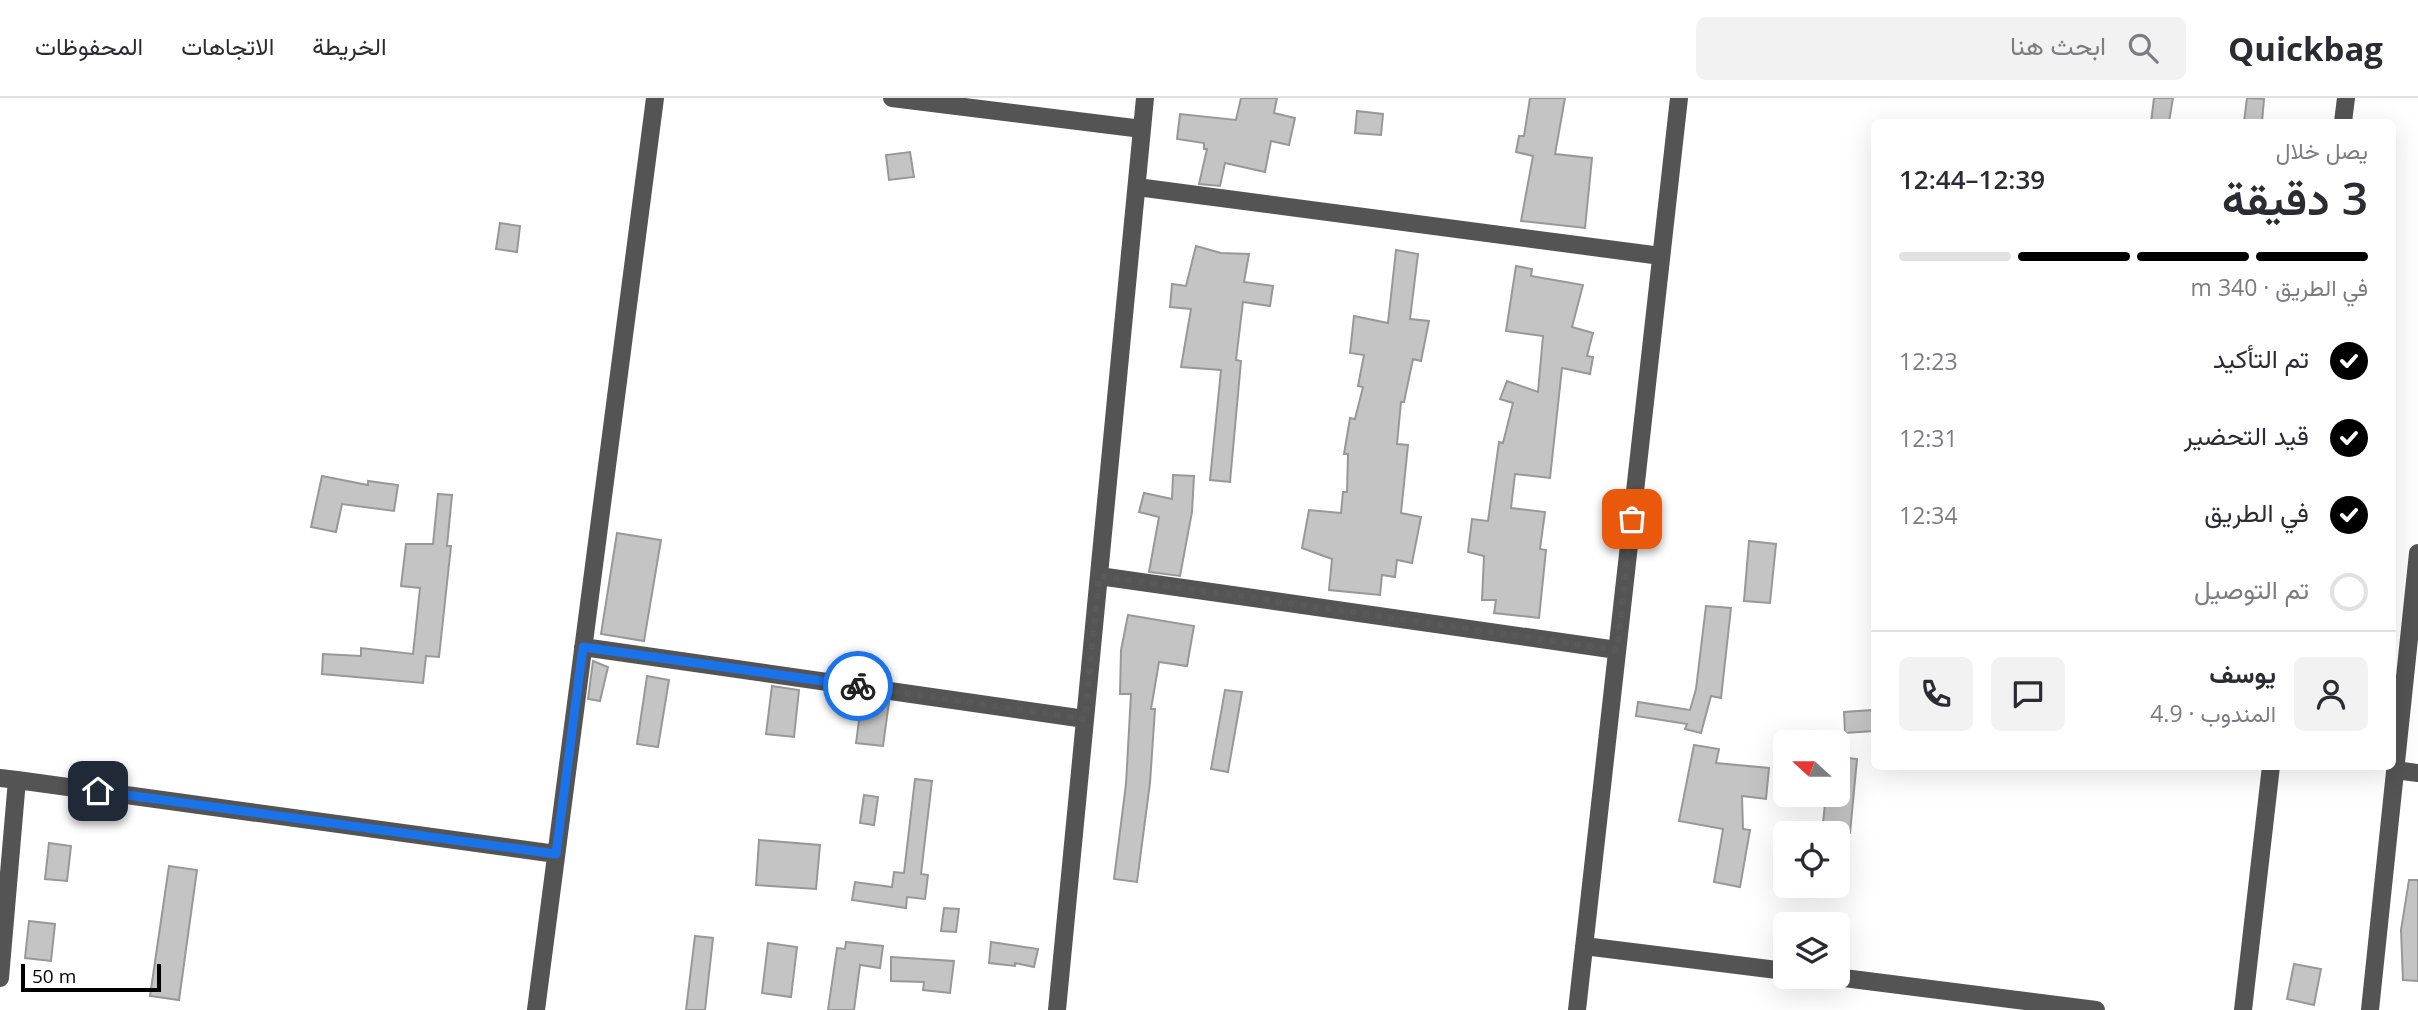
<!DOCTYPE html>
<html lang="ar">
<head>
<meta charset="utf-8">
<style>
	body { margin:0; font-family:"Open Sans",Vazirmatn,sans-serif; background:#f2f2f3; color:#2b2b33; direction:rtl; height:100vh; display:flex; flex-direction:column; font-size:26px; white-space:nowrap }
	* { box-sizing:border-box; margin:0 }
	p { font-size:23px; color:#7c7c81 }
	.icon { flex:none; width:38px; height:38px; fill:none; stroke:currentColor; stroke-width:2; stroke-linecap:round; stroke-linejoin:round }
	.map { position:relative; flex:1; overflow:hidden; direction:ltr }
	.sheet { position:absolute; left:1871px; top:21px; width:525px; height:651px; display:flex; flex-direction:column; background:#fff; border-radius:10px; box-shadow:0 7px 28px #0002; direction:rtl }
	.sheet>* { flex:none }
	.needle { width:46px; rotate:291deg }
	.buttons { position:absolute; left:1773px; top:632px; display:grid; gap:14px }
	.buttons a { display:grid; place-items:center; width:77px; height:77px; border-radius:10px; background:#fff; box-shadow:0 7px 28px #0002; font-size:35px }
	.scale { position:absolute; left:21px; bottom:18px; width:140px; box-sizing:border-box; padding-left:7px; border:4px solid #000; border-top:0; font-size:19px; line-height:24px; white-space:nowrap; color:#000; -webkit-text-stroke:5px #fff; paint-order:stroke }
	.pin { position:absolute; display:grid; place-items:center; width:60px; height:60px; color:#fff; margin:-30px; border-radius:14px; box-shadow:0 4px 10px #0006 }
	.courier { position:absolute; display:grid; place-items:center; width:70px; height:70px; margin:-35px; border:5px solid #1a73e8; border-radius:50%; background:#fff; color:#222; box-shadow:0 2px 9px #0007 }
	.head em { font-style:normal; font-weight:600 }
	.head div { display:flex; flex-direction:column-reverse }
	.head { display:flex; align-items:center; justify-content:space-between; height:119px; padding:0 28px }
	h1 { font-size:46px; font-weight:600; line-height:52px }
	.bar { display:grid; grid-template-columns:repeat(4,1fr); gap:10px 7px; align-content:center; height:84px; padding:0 28px }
	.bar i { height:9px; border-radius:5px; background:#e1e1e2 }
	.bar .current { background:#000 }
	.bar p { grid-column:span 4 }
	.line { display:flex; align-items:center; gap:18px; padding:0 28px; border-top:2px solid #e1e1e2 }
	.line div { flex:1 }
	.round { display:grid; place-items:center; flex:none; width:74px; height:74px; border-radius:10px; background:#f2f2f3 }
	ol { padding:0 28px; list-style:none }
	li { display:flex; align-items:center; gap:21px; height:77px }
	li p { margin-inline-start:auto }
	li .icon { padding:7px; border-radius:50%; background:#000; color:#fff; stroke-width:4 }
	li:last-child { color:#7c7c81 }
	li i { width:38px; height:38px; border:4px solid #e1e1e2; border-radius:50% }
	header { display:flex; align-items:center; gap:42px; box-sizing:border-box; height:98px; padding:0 35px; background:#fff; border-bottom:2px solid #e1e1e2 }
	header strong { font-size:33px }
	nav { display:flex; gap:38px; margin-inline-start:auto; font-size:24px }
	.search { width:490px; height:63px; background:#f2f2f3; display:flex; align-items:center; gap:18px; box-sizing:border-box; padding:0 24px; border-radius:10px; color:#7c7c81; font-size:26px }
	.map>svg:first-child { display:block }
</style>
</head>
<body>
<header>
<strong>Quickbag</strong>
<div class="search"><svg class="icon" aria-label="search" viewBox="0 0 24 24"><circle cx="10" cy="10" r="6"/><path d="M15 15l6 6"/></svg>ابحث هنا</div>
<nav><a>الخريطة</a><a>الاتجاهات</a><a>المحفوظات</a></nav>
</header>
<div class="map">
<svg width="2418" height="912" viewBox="0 0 2418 912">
	<rect width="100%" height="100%" fill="#fff"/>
	<path fill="#c4c4c4" stroke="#989898" stroke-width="2" d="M 1241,0 L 1277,0 L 1274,15 L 1295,20 L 1289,47 L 1271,43 L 1265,74 L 1225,65 L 1220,88 L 1199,86 L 1207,51 L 1204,51 L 1204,45 L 1177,41 L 1180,16 L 1236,22 Z
		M 1530,0 L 1565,0 L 1555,56 L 1592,60 L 1585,130 L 1521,123 L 1533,58 L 1516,54 L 1519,38 L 1524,38 Z
		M 2154,0 L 2173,0 L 2169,24 L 2151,24 Z
		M 2247,0 L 2264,1 L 2262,24 L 2244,24 Z
		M 1357,13 L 1383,16 L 1381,37 L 1355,35 Z
		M 910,54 L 914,79 L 889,82 L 886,57 Z
		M 500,125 L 520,128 L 517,154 L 496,151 Z
		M 1196,148 L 1221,155 L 1249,156 L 1244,184 L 1273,188 L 1270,208 L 1243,204 L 1236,262 L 1241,263 L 1230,384 L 1210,382 L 1221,272 L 1181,269 L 1191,211 L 1170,209 L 1172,186 L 1186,188 Z
		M 1396,152 L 1418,156 L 1410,221 L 1429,223 L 1421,263 L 1413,261 L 1404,304 L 1401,304 L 1397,346 L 1408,347 L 1401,415 L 1421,419 L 1412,465 L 1397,462 L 1395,479 L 1382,477 L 1380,497 L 1329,492 L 1332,461 L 1302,450 L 1309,412 L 1341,415 L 1343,394 L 1347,394 L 1348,356 L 1344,356 L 1350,320 L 1355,321 L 1363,289 L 1358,288 L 1364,257 L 1350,255 L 1354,218 L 1388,225 Z
		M 1516,168 L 1532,171 L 1531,178 L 1583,187 L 1572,229 L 1593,235 L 1587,258 L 1593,259 L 1590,276 L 1562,270 L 1550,380 L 1515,376 L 1511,410 L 1545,414 L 1540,451 L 1546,452 L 1539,520 L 1494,515 L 1496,502 L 1482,502 L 1484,458 L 1468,454 L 1472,421 L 1488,423 L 1499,344 L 1503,345 L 1513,305 L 1500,301 L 1507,283 L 1538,294 L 1543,238 L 1506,233 Z
		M 1173,377 L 1194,378 L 1192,414 L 1180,478 L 1149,474 L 1159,419 L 1139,414 L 1144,395 L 1172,401 Z
		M 322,378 L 368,387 L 368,383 L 398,387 L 394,413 L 342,406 L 336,434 L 311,429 Z
		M 438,396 L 452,397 L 447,448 L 451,448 L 439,559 L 426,558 L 423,585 L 322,576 L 323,556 L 361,558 L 361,550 L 413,556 L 420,490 L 401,488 L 406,446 L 433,446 Z
		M 617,435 L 661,442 L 644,543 L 601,536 Z
		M 1749,443 L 1776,446 L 1770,505 L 1744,503 Z
		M 1706,508 L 1731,510 L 1721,600 L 1711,598 L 1701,635 L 1685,631 L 1687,626 L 1636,618 L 1638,604 L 1690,612 L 1696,591 Z
		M 1128,517 L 1194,528 L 1187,568 L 1159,564 L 1151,611 L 1155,611 L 1150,685 L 1137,784 L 1114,781 L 1126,686 L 1131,596 L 1120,596 L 1121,552 Z
		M 593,563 L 608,569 L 600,603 L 588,601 Z
		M 647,578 L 669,582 L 658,649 L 637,646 Z
		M 772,588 L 799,592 L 794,639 L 766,636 Z
		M 1225,592 L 1242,594 L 1228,674 L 1211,671 Z
		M 862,600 L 889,604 L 883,648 L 856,645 Z
		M 1872,612 L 1874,633 L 1845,635 L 1844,614 Z
		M 1694,647 L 1719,651 L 1716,665 L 1769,670 L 1766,701 L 1742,698 L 1743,731 L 1750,732 L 1740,789 L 1714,784 L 1723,731 L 1679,723 Z
		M 1841,659 L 1857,661 L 1850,735 L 1822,735 L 1826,696 L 1838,696 Z
		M 915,681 L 932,683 L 921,776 L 928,777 L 925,801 L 907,799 L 906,810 L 852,802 L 855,784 L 892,789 L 894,774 L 904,775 Z
		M 864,697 L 878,699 L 874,727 L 860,725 Z
		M 759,742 L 820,747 L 816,791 L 756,787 Z
		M 49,745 L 71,748 L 67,783 L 45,781 Z
		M 169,768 L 197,772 L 179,902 L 150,898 Z
		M 2409,782 L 2418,782 L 2418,883 L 2403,882 L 2401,832 Z
		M 944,810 L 959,811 L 956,834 L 941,833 Z
		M 29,823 L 55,826 L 51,863 L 25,860 Z
		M 695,838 L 713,840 L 705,912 L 686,912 Z
		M 846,844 L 883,848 L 880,870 L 860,867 L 854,912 L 828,912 L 837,850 L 845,851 Z
		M 991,844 L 1038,851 L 1034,869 L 1015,865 L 1015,868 L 989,865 Z
		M 768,845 L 797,849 L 791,899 L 762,895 Z
		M 891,859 L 954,863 L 950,895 L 923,892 L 924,884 L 891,883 Z
		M 2294,866 L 2321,871 L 2314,907 L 2287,901 Z"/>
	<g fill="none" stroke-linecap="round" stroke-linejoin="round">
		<path stroke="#545454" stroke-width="18" d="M 892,0 L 1142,31
			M 2343,24 L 2346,0
			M 1137,89 L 1661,158
			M 1099,478 L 1617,552
			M 583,549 L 1085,621
			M 2395,672 L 2418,675
			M 0,680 L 17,682 L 0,880
			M 17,682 L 556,756
			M 1584,848 L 1785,873
			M 1828,878 L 2096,912
			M 536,912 L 655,0
			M 1057,912 L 1145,0
			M 1577,912 L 1679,0
			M 2243,912 L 2271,668
			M 2370,912 L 2418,455"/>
	</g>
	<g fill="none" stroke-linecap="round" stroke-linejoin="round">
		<path stroke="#595959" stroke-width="7" stroke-dasharray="0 12.6" d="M 858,588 L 1085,621 L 1099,478 L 1617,552 L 1632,421"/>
		<path stroke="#1a73e8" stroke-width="9" d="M 98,693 L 556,756 L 583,549 L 858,588"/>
	</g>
</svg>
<div class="buttons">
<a><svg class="needle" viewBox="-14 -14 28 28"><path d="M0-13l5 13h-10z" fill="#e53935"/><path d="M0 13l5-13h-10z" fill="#7c7c81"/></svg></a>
<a><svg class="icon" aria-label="locate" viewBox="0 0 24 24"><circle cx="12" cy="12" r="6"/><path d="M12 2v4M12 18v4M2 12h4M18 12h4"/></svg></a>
<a><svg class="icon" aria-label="layers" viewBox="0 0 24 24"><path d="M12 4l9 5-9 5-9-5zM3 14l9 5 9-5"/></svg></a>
</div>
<div class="scale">50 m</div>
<div class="pin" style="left:1632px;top:421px;background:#ea580c"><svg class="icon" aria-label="bag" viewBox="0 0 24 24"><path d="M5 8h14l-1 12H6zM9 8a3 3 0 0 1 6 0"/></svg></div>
<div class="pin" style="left:98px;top:693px;background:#1f2937"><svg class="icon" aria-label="home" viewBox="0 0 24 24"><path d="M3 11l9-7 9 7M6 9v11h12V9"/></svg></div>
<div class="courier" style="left:858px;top:588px"><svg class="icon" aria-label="bike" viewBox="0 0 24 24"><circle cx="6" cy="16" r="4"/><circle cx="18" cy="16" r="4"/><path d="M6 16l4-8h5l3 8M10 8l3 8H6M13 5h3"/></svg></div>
<section class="sheet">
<div class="head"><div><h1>3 دقيقة</h1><p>يصل خلال</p></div><em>12:39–12:44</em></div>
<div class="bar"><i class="current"></i><i class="current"></i><i class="current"></i><i></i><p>في الطريق · 340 m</p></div>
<ol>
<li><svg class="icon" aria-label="check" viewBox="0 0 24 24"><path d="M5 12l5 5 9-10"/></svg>تم التأكيد<p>12:23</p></li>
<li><svg class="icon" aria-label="check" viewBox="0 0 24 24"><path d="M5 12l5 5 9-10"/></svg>قيد التحضير<p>12:31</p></li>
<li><svg class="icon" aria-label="check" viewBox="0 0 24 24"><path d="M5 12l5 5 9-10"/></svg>في الطريق<p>12:34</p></li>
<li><i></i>تم التوصيل</li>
</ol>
<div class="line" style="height:126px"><a class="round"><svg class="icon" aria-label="person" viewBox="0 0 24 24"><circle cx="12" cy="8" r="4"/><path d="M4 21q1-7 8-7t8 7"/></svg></a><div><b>يوسف</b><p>المندوب · 4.9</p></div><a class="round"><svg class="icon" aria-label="chat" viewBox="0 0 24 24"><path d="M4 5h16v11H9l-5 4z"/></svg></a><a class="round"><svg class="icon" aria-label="phone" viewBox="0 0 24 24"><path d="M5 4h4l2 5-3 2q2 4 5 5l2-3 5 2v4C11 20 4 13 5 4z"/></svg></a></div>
</section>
</div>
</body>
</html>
